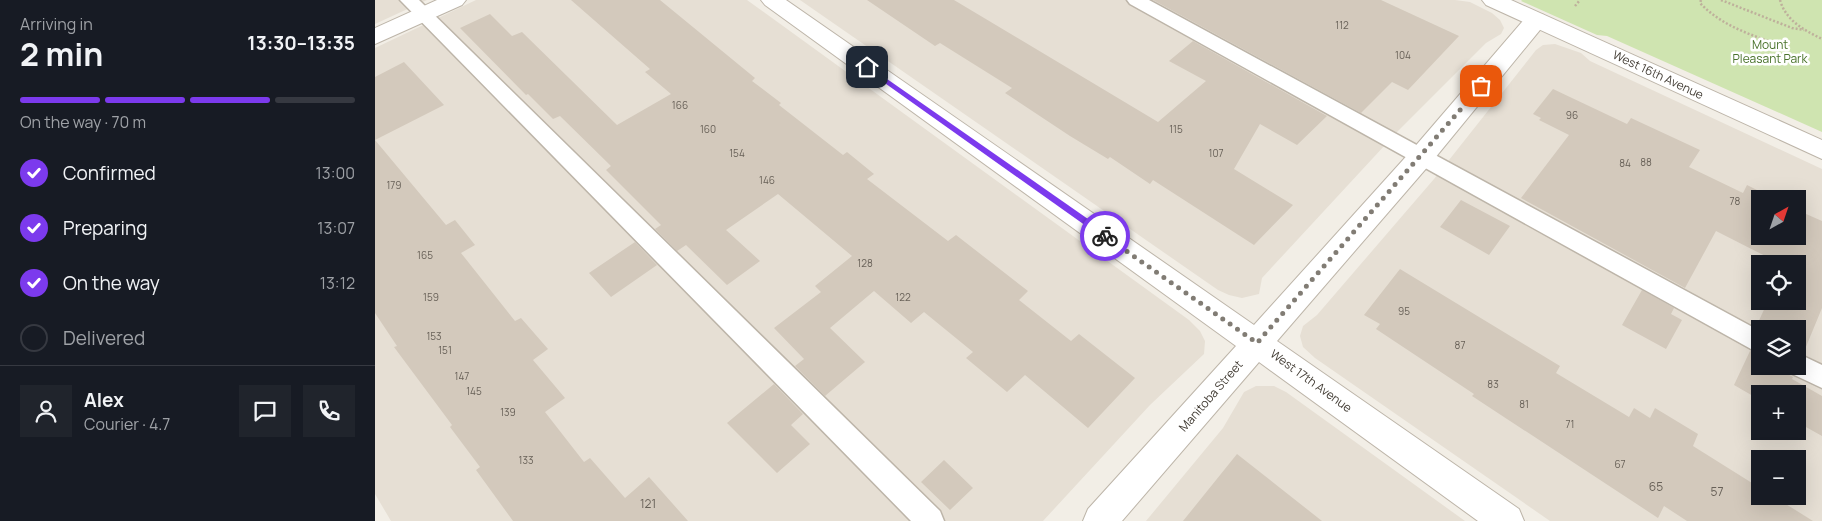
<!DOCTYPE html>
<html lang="en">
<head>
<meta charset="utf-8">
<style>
	body { margin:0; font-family:Manrope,sans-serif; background:#20242c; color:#f1f3f6; height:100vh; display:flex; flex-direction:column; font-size:19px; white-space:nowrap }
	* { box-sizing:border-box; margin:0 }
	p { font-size:16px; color:#9ea1a6 }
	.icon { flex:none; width:28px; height:28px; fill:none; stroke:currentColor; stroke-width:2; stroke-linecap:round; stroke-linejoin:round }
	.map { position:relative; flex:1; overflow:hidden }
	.details { display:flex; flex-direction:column; background:#171b24; width:375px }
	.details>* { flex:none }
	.needle { width:32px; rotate:40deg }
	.fabs { position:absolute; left:1376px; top:190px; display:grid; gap:10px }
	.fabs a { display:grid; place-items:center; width:55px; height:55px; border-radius:0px; background:#171b24; box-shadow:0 5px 20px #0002; font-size:25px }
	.pin { position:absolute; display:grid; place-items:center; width:42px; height:42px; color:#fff; margin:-21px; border-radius:10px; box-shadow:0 2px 8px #0006 }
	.courier { position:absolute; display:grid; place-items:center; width:50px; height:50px; margin:-25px; border:4px solid #7c3aed; border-radius:50%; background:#fff; color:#222; box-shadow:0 1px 6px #0007 }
	.overview em { font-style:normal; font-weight:700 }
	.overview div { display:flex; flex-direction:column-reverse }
	.overview { display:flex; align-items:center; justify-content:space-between; height:85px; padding:0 20px }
	h1 { font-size:32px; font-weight:700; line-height:38px }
	.bar { display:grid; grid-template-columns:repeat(4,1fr); gap:8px 5px; align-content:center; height:60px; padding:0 20px }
	.bar i { height:6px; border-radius:4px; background:#363941 }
	.bar .current { background:#7c3aed }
	.bar p { grid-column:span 4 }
	.line { display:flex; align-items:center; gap:12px; padding:0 20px; border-top:1px solid #363941 }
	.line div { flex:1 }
	.round { display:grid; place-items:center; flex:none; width:52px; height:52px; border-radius:0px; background:#20242c }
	ol { padding:0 20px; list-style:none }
	li { display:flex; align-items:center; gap:15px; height:55px }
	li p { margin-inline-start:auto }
	li .icon { padding:5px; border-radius:50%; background:#7c3aed; color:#fff; stroke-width:4 }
	li:last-child { color:#9ea1a6 }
	li i { width:28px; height:28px; border:2px solid #363941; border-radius:50% }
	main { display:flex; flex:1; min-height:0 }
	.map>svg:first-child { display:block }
</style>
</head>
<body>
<main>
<section class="details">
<div class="overview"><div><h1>2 min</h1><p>Arriving in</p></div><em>13:30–13:35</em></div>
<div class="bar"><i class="current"></i><i class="current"></i><i class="current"></i><i></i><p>On the way · 70 m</p></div>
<ol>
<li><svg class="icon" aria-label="check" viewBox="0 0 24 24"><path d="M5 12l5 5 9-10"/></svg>Confirmed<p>13:00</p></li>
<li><svg class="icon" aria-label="check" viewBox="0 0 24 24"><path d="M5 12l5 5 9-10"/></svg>Preparing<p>13:07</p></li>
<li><svg class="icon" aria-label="check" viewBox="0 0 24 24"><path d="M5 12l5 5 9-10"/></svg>On the way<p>13:12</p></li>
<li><i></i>Delivered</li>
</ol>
<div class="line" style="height:90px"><a class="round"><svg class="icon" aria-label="person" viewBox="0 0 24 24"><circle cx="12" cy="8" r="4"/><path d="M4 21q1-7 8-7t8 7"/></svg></a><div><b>Alex</b><p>Courier · 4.7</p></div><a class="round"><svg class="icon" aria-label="chat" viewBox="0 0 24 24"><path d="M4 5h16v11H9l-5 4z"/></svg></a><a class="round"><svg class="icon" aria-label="phone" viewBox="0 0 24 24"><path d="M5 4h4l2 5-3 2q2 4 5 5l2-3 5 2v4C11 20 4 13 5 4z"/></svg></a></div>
</section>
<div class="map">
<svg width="1447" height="521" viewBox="0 0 1447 521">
	<rect width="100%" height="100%" fill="#f2eee6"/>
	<path fill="#e6dfd4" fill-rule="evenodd" d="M 0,0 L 52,0 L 0,24 Z
		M 101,0 L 372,0 L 814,320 L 825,331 L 830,341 L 829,354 L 775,405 L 668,521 L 16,521 L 0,494 L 0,48 Z
		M 425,0 L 1080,0 L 1095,2 L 1117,13 L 1125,20 L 1129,28 L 1126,34 L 1111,43 L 1023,131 L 887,278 L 884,294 L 867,298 L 854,295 L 843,290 Z
		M 1180,44 L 1206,53 L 1215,61 L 1447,169 L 1447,521 L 1175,521 L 940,358 L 928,347 L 925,336 L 928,326 L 942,315 L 1059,179 L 1161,50 L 1168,45 ZM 1385,199 L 1422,199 L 1422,236 L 1385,236 ZM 1385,264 L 1422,264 L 1422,301 L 1385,301 ZM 1385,329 L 1422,329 L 1422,366 L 1385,366 ZM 1385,394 L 1422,394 L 1422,431 L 1385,431 ZM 1385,459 L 1422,459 L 1422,496 L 1385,496 Z
		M 881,386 L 899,386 L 911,392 L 1090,521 L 771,521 L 848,428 L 869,392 Z"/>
	<path fill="#cfe4b0" d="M 1147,0 L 1447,0 L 1447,132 L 1232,36 L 1222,35 L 1146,1 Z"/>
	<path fill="#d3c9bc" d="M 196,0 L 285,0 L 380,78 L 377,81 L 406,103 L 404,105 L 468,155 L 472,152 L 499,174 L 492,179 L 573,241 L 581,235 L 653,291 L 644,300 L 696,341 L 704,334 L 760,378 L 713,428 L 650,375 L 632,392 L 591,358 L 598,352 L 549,312 L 536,323 L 499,291 L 455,328 L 490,362 L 450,396 L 420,366 L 429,359 L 399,328 L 446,292 L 440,286 L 477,256 L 403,194 L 351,230 L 385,261 L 352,285 L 311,245 L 302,251 L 280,229 L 286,225 L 231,170 L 236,166 L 185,116 L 178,119 L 153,94 L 151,95 L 85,28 L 115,14 L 137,36 L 147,32 L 242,125 L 296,94 L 270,72 L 275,69 Z
		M 492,0 L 579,0 L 783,122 L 831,81 L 794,61 L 818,41 L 952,116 L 922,145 L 885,124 L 859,169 L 918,205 L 879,245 L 778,180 L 775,184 L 735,157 L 733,159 L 695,136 L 630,93 L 637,88 L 565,43 L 560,46 Z
		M 778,0 L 1006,0 L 1084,36 L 1033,90 L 1017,82 L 986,113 Z
		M 29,62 L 69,105 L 0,140 L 71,225 L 80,220 L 100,245 L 86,253 L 140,321 L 146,318 L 173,349 L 158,360 L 190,398 L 170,412 L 209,462 L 215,458 L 250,498 L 274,477 L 313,521 L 138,521 L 101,470 L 105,467 L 75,427 L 77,425 L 19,347 L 22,346 L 0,313 L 0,77 Z
		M 1178,89 L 1252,124 L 1256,118 L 1325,150 L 1314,167 L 1368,193 L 1372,185 L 1400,199 L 1385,199 L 1385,236 L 1422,236 L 1422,210 L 1447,221 L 1447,308 L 1428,354 L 1422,351 L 1422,329 L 1385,329 L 1381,327 L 1393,301 L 1422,301 L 1422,264 L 1406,264 L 1341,231 L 1310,288 L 1146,198 L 1194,135 L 1164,120 L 1166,118 L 1158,114 Z
		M 1086,200 L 1135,226 L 1114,255 L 1065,227 Z
		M 260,242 L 282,265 L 236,297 L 214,273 Z
		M 1025,269 L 1185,366 L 1181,373 L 1254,417 L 1259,408 L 1275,418 L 1280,408 L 1323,434 L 1318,446 L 1385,488 L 1385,496 L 1398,496 L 1438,521 L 1312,521 L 1289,506 L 1283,518 L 1097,396 L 1099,394 L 1001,329 L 1005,324 L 989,315 Z
		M 1267,290 L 1299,308 L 1296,314 L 1307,320 L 1291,349 L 1247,325 Z
		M 1375,351 L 1385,356 L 1385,366 L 1409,366 L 1411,373 L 1418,377 L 1417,379 L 1447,396 L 1447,436 L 1422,422 L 1422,394 L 1385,394 L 1385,400 L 1359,385 Z
		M 399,384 L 428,414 L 416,425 L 435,444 L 402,473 L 352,423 Z
		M 862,454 L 947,521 L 808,521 Z
		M 569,460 L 598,488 L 575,510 L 546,482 Z"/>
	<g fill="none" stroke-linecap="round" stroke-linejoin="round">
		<defs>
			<path id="service" d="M 25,0 L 44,0 L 565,511 L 569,521 L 536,521 Z
				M 752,0 L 774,0 L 1385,331 L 1385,354 L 755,4 Z
				M 1422,353 L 1447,365 L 1447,388 L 1413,372 L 1411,366 L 1422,366 Z"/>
			<path id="minor" d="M 62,0 L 91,0 L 87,5 L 0,44 L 0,28 Z
				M 386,0 L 411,0 L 879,325 L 1037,150 L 1153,15 L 1161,13 L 1169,15 L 1172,20 L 1169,25 L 1055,164 L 902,341 L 1144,509 L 1149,521 L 1103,521 L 884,362 L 747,521 L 708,521 L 713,509 L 861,346 L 390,5 Z"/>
			<path id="tertiary" d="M 1107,0 L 1136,0 L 1447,140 L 1447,159 L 1111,5 Z"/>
		</defs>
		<use href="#service" stroke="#bdb5a9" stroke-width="3"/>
		<use href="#minor" stroke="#bdb5a9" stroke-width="2"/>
		<use href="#tertiary" stroke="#bdb5a9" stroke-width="2"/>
		<path stroke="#beb09b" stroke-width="2.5" stroke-dasharray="2 2" stroke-linecap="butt" d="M 1326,0 L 1325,3 C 1344,23 1368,32 1393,41
			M 1346,0 L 1417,28 L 1429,30
			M 1405,0 C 1411,21 1429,30 1447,39
			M 1200,6 L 1205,0"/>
		<use href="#service" fill="#fff" fill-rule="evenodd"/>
		<use href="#minor" fill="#fff" fill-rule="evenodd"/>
		<use href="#tertiary" fill="#fff" fill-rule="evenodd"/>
	</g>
	<path fill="#7c3aed" d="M 492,65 L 733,233 L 733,238 L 728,238 L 490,69 L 489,67 Z"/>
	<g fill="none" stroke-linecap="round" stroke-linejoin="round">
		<path stroke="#817c74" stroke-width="5" stroke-dasharray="0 9" d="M 730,236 L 882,343 L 1106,86"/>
	</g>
	<g text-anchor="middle" stroke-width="5" stroke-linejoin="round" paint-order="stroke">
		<g font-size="10" fill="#686158">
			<text x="967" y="29">112</text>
			<text x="1028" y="59">104</text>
			<text x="305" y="109">166</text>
			<text x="1197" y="119">96</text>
			<text x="333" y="133">160</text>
			<text x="801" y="133">115</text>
			<text x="362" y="157">154</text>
			<text x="841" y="157">107</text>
			<text x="1271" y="166">88</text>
			<text x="1250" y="167">84</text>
			<text x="392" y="184">146</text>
			<text x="19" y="189">179</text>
			<text x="1360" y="205">78</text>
			<text x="50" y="259">165</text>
			<text x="490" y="267">128</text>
			<text x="56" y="301">159</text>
			<text x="528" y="301">122</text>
			<text x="1029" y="315">95</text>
			<text x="59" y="340">153</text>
			<text x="1085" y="349">87</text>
			<text x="70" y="354">151</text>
			<text x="87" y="380">147</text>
			<text x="1118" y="388">83</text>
			<text x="99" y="395">145</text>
			<text x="1149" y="408">81</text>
			<text x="133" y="416">139</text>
			<text x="1195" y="428">71</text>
			<text x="151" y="464">133</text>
			<text x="1245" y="468">67</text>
		</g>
		<g font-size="12" fill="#4a732c" stroke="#fff">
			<text x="1395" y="49">Mount<tspan x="1395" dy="14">Pleasant Park</tspan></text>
		</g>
		<g font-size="12" fill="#443e36" stroke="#fff">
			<text transform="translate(1283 75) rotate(25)" y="4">West 16th Avenue</text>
			<text transform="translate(936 381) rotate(36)" y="4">West 17th Avenue</text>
			<text transform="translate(836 396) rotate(-49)" y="4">Manitoba Street</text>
		</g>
		<g font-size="12" fill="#686158">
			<text x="1281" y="491">65</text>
			<text x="1342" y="496">57</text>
			<text x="273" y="508">121</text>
		</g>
	</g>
</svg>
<div class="fabs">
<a><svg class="needle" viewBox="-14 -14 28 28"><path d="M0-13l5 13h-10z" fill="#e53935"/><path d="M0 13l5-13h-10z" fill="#9ea1a6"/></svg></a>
<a><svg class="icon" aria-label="locate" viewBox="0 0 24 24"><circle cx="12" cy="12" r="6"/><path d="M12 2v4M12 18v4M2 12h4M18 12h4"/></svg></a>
<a><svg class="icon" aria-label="layers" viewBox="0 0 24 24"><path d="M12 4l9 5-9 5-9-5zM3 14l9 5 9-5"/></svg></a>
<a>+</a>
<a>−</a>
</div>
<div class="pin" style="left:1106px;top:86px;background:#ea580c"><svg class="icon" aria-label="bag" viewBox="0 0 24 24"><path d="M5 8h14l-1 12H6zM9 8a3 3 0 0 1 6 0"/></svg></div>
<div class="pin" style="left:492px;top:67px;background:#1f2937"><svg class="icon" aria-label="home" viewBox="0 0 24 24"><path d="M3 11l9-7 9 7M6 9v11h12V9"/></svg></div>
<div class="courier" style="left:730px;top:236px"><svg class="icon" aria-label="bike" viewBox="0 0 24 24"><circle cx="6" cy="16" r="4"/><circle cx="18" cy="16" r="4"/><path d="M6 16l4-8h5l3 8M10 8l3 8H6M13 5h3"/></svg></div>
</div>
</main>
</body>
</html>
